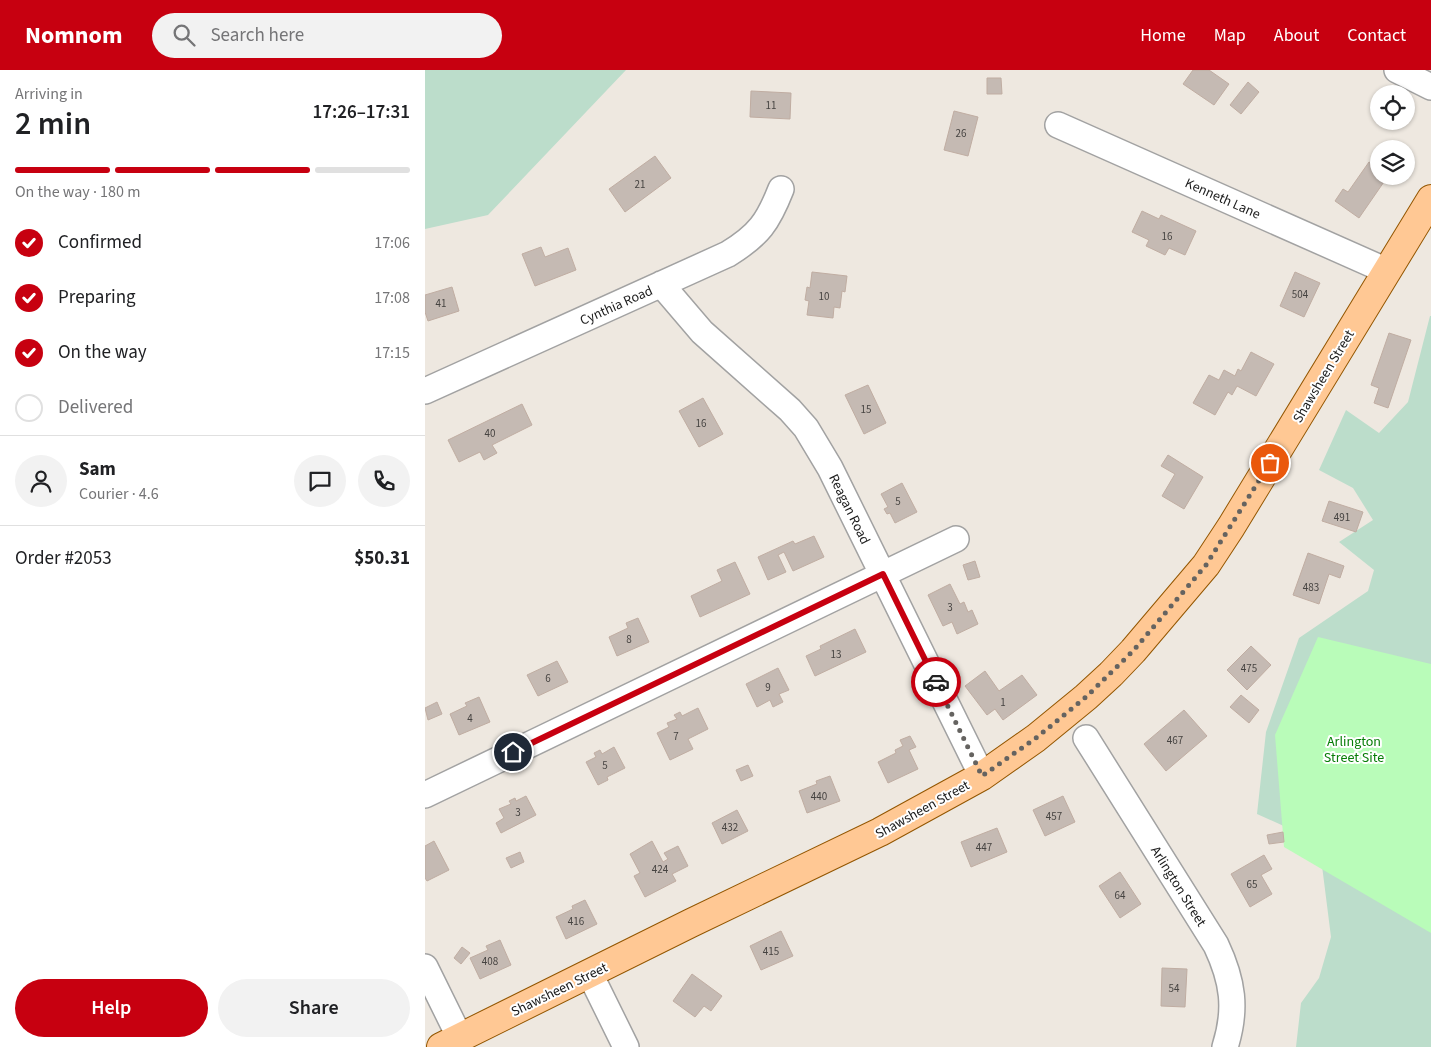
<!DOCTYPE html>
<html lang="en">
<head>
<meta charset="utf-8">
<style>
	body { margin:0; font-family:"Source Sans 3",sans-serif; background:#f2f2f2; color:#202124; height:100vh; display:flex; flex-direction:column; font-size:19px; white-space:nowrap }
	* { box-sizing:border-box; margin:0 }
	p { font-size:16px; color:#757577 }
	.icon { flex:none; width:28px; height:28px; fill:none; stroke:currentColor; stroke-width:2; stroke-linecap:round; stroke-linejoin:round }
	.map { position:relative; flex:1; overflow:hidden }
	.sheet { display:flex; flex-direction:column; background:#fff; width:425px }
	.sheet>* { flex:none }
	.fabs { position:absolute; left:945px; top:15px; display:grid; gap:10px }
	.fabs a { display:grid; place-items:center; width:45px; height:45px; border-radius:50%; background:#fff; box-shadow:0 1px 4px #0004; font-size:25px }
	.pin { position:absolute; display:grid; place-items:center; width:42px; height:42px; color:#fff; margin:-21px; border:2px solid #fff; border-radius:50%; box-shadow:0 1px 5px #0007 }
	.courier { position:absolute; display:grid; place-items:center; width:50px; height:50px; margin:-25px; border:4px solid #c70010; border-radius:50%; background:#fff; color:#222; box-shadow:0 1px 6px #0007 }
	.summary em { font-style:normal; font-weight:600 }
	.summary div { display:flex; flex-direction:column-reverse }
	.summary { display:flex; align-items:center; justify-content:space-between; height:85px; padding:0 15px }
	h1 { font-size:32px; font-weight:600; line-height:38px }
	.bar { display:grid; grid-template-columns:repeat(4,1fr); gap:8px 5px; align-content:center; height:60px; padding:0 15px }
	.bar i { height:6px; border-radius:4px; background:#e0e0e0 }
	.bar .selected { background:#c70010 }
	.bar p { grid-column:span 4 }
	.line { display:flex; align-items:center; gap:12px; padding:0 15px; border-top:1px solid #e0e0e0 }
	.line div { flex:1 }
	.round { display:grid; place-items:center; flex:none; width:52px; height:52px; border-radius:26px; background:#f2f2f2 }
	ol { padding:0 15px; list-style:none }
	li { display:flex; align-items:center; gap:15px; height:55px }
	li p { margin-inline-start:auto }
	li .icon { padding:5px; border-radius:50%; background:#c70010; color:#fff; stroke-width:4 }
	li:last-child { color:#757577 }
	li i { width:28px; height:28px; border:2px solid #e0e0e0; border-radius:50% }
	.cta { display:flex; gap:10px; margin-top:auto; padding:10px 15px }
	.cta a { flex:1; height:58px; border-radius:30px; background:#c70010; color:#fff; font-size:20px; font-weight:600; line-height:58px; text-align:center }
	.cta a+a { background:#f2f2f2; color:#202124 }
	header { display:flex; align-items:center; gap:30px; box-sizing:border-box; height:70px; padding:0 25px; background:#c70010; color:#fff }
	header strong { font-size:24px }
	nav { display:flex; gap:28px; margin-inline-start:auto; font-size:18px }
	.search { width:350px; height:45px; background:#f2f2f2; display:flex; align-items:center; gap:12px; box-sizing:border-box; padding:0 18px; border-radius:28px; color:#757577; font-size:19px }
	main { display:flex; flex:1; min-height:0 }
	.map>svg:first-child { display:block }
</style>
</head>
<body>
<header>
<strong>Nomnom</strong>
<div class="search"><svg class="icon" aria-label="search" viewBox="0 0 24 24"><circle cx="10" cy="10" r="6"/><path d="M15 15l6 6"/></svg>Search here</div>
<nav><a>Home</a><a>Map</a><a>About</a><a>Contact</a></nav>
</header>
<main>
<section class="sheet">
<div class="summary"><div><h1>2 min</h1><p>Arriving in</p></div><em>17:26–17:31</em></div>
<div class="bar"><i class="selected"></i><i class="selected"></i><i class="selected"></i><i></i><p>On the way · 180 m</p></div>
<ol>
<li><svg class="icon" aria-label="check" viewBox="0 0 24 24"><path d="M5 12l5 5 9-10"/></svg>Confirmed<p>17:06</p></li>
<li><svg class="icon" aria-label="check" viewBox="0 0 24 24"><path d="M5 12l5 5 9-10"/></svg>Preparing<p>17:08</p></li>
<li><svg class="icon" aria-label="check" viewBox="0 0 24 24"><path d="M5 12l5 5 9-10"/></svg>On the way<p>17:15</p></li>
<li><i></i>Delivered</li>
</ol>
<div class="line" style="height:90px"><a class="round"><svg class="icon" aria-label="person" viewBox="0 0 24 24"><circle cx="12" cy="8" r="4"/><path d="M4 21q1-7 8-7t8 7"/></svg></a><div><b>Sam</b><p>Courier · 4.6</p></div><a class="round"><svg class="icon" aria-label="chat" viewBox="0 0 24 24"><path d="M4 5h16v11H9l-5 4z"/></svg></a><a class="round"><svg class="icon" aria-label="phone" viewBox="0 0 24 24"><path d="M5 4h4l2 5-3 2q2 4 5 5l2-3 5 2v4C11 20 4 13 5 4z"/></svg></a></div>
<div class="line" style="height:65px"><div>Order #2053</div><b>$50.31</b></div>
<div class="cta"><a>Help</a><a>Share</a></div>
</section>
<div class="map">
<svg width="1006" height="977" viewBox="0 0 1006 977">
	<rect width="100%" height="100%" fill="#eee8e0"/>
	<path fill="#bcddcb" d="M 0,0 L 201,0 L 63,145 L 0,159 Z
		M 1005,246 L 1006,246 L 1006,977 L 871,977 L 876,933 L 894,908 L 906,867 L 894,772 L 832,744 L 841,662 L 874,568 L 943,521 L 949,500 L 914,472 L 948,450 L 928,418 L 894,400 L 921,340 L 954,363 L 983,332 Z"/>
	<path fill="#b9fcb9" d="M 893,567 L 1006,594 L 1006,863 L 859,777 L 850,665 Z"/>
	<path fill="#c5bab3" stroke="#c0ada2" d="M 768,0 L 784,0 L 804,14 L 789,35 L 758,14 Z
		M 562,8 L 576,8 L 577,24 L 562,24 Z
		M 823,12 L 834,22 L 816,44 L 805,35 Z
		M 326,21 L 366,23 L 365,49 L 325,47 Z
		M 529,41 L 553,47 L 543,86 L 519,80 Z
		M 230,86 L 246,108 L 200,142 L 184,119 Z
		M 944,92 L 954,98 L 954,106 L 963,106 L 934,148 L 910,131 L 918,119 L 923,122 Z
		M 717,141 L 734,149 L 736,145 L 771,161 L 760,185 L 744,178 L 740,185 L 721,176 L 724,170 L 707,162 Z
		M 116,177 L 120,187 L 143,178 L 151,200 L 110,216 L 97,184 Z
		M 387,202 L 422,206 L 420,222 L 417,221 L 415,238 L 409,237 L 408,248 L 382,245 L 384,231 L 380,230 L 382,217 L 385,218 Z
		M 870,202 L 895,213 L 879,247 L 855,236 Z
		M 27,217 L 34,241 L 3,251 L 0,242 L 0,225 Z
		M 964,263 L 986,270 L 963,338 L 949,333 L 954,318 L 946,315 Z
		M 826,282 L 849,294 L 831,326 L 812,316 L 807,325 L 803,322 L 790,345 L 768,333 L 784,305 L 794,310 L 799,300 L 810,306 L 813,299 L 816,301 Z
		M 443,315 L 461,353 L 439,364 L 420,325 Z
		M 278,328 L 298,364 L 274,377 L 254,341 Z
		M 97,334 L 107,355 L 67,375 L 72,383 L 59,390 L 55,382 L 34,392 L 23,370 Z
		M 743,385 L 778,407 L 759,439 L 737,426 L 750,404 L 736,396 Z
		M 477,413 L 492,442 L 470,453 L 465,443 L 462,444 L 459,439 L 463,437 L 456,424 Z
		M 904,431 L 938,442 L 931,462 L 897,451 Z
		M 389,466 L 399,487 L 368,501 L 359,482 L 353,485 L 361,502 L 343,510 L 333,487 L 368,471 L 370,474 Z
		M 883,483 L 919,496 L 915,508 L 904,504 L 894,534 L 868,525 Z
		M 550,491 L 555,507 L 543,510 L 538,495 Z
		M 310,492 L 325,524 L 275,547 L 266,526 L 297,511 L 292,500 Z
		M 525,514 L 535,534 L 539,532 L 543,542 L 547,540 L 553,554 L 532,564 L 527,552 L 518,556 L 503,525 Z
		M 213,548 L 224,572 L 192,586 L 184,567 L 203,558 L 201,553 Z
		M 430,559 L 441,582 L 390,606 L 381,586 L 396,579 L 395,576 Z
		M 826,576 L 846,595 L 822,620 L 802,600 Z
		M 132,591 L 143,612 L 113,626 L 102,605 Z
		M 353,598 L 364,620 L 354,624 L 358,632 L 348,637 L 345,630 L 332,637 L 321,614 Z
		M 560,601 L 574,621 L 597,605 L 612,625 L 578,650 L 570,639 L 562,645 L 540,616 Z
		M 816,625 L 834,640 L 824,653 L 805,637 Z
		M 54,627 L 65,652 L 34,665 L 25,644 L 42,636 L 40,633 Z
		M 12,632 L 17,644 L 3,650 L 0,638 Z
		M 273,638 L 283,659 L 263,669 L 268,679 L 245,690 L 232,663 L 244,657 L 242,653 L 252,649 L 249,645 L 255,642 L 257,646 Z
		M 759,640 L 782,666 L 741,701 L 719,674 Z
		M 485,666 L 491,677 L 484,680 L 493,699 L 463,713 L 453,692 L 471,683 L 470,680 L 478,676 L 475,670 Z
		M 189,677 L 200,698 L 182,707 L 183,710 L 173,715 L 161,692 L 171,687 L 169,683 L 175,680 L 177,684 Z
		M 323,695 L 328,706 L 316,711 L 311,700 Z
		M 405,706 L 415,731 L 382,743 L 374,721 L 392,714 L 391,711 Z
		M 101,726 L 111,745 L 76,763 L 71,753 L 79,748 L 74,739 L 86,734 L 84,731 L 90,728 L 91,731 Z
		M 638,726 L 650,752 L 620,766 L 608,740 Z
		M 312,740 L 323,761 L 297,774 L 287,753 Z
		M 572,758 L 582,782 L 546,797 L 536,772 Z
		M 858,762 L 859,772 L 844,774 L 842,765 Z
		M 9,771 L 24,800 L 2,811 L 0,808 L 0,776 Z
		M 227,771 L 238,792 L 243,789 L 239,783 L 253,776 L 263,796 L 247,804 L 251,811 L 220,827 L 209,806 L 215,803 L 205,784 Z
		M 95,782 L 99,792 L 86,798 L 81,788 Z
		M 839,785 L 847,799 L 836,805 L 847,824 L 825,837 L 806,804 Z
		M 695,802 L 716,834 L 695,848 L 674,816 Z
		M 160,830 L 172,854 L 141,869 L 131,847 L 148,839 L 147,836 Z
		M 356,861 L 368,886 L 336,900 L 325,876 Z
		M 75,870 L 86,895 L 55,909 L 45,888 L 63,880 L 61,876 Z
		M 37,877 L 45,883 L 36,894 L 29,888 Z
		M 737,898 L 762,899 L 760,937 L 736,936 Z
		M 267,904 L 297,926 L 286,941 L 279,936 L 270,947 L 248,931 Z"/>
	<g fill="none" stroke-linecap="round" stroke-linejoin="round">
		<defs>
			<path id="minor" d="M 972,0 L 1006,17
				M 633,55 L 962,201
				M 236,214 L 277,262 L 365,340 L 381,358 L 405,398 L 557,706
				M 0,321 L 303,184 C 334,165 343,152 356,119
				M 661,668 L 791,875 C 808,911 812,939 800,977
				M 0,725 L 531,469
				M 0,897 L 35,968
				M 165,904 L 201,977"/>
			<path id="major" d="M 16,977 L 266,853 L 455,762 L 557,706 L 611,668 L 661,627 L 686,604 L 708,581 L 781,495 L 806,457 L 1006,129"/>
		</defs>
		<use href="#minor" stroke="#a2a2a2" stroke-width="28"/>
		<use href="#major" stroke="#935600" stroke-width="30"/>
		<use href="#minor" stroke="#fff" stroke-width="25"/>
		<use href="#major" stroke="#ffc894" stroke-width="28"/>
	</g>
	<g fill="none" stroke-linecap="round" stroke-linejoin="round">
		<path stroke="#656360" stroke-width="5" stroke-dasharray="0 9" d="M 511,612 L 557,706 L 611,668 L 661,627 L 708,581 L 781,495 L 845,393"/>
		<path stroke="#c70010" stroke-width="6" d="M 88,682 L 458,504 L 511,612"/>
	</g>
	<g text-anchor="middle" stroke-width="4" stroke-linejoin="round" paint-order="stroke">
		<g font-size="11" fill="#464341">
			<text x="346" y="39">11</text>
			<text x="536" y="67">26</text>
			<text x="215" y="118">21</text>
			<text x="742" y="170">16</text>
			<text x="875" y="228">504</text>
			<text x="399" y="230">10</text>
			<text x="16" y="237">41</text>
			<text x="441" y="343">15</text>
			<text x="276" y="357">16</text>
			<text x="65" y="367">40</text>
			<text x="473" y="435">5</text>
			<text x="917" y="451">491</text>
			<text x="886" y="521">483</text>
			<text x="525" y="541">3</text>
			<text x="204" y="573">8</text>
			<text x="411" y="588">13</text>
			<text x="824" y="602">475</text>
			<text x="123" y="612">6</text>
			<text x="343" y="621">9</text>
			<text x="578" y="636">1</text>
			<text x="45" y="652">4</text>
			<text x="251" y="670">7</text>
			<text x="750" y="674">467</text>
			<text x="180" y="699">5</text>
			<text x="394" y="730">440</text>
			<text x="93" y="746">3</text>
			<text x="629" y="750">457</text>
			<text x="305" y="761">432</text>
			<text x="559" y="781">447</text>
			<text x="235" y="803">424</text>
			<text x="827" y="818">65</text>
			<text x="695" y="829">64</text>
			<text x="151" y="855">416</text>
			<text x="346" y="885">415</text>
			<text x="65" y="895">408</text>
			<text x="749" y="922">54</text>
		</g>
		<g font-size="14" fill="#1b1b1b" stroke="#fff">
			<text transform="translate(798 128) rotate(24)" y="5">Kenneth Lane</text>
			<text transform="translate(191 235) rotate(-24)" y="5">Cynthia Road</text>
			<text transform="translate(898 306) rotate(-59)" y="5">Shawsheen Street</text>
			<text transform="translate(425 439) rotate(64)" y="5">Reagan Road</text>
			<text transform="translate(497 739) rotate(-29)" y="5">Shawsheen Street</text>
			<text transform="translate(754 816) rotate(58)" y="5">Arlington Street</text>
			<text transform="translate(134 919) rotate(-26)" y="5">Shawsheen Street</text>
		</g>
		<g font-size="14" fill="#067d06" stroke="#fff">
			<text x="929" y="676">Arlington<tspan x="929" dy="16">Street Site</tspan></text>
		</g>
	</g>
</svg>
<div class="fabs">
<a><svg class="icon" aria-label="locate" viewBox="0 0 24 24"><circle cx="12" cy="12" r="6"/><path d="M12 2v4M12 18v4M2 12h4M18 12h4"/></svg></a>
<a><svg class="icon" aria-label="layers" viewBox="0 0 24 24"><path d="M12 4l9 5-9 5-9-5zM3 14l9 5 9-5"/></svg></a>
</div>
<div class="pin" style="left:845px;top:393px;background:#ea580c"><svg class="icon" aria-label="bag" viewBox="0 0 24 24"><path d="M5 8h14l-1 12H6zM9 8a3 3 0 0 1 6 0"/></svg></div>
<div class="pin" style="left:88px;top:682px;background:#1f2937"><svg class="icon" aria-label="home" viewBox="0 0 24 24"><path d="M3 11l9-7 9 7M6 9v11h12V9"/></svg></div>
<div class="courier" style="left:511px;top:612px"><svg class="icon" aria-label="car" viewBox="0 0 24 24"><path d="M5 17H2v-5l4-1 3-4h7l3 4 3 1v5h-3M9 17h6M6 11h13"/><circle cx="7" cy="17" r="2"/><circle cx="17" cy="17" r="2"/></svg></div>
</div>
</main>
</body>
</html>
